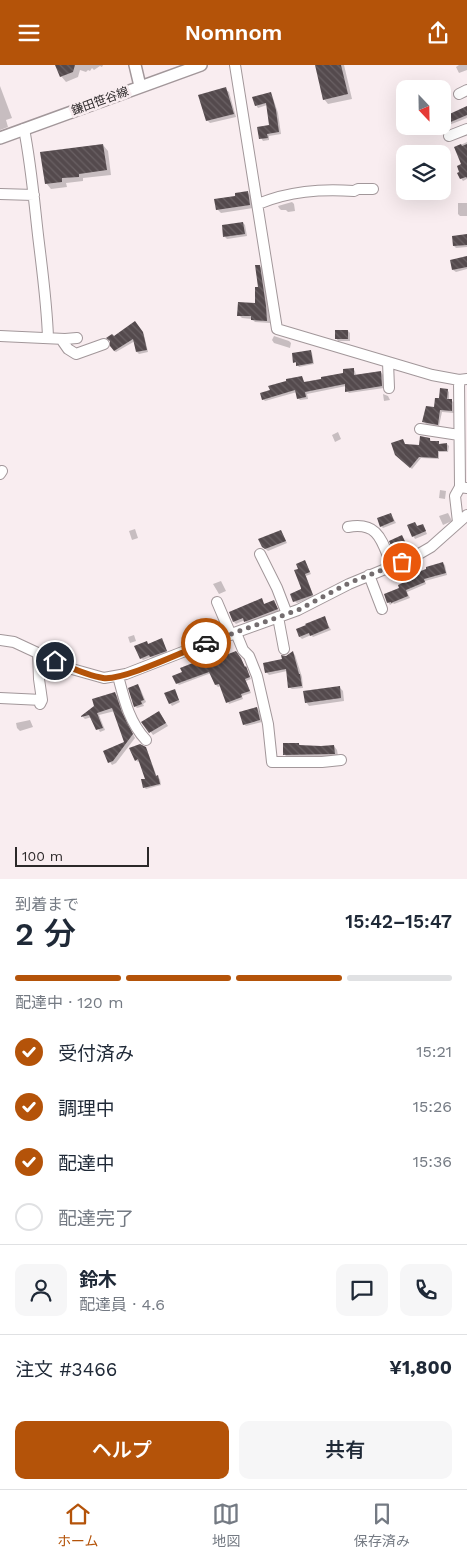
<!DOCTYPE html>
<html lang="ja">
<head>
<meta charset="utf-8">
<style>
	body { margin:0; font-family:"Work Sans","Noto Sans JP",sans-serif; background:#f6f6f7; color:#1f2937; height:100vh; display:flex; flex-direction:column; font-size:19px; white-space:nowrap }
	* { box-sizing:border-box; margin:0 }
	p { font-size:16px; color:#747a83 }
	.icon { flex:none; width:28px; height:28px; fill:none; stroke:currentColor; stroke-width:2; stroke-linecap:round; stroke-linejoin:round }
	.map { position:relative; height:814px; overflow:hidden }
	.details { display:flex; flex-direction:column; background:#fff; flex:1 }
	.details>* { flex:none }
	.needle { width:32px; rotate:158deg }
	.fabs { position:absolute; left:396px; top:15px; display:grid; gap:10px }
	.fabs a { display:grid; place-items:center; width:55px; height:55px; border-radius:10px; background:#fff; box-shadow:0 5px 20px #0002; font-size:25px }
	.scale { position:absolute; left:15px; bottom:12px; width:134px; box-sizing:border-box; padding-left:5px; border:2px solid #2c2829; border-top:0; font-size:14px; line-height:18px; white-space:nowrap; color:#2c2829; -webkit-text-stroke:4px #f9edf0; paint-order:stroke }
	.pin { position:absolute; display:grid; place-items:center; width:42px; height:42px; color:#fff; margin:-21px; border:2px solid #fff; border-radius:50%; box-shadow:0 1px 5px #0007 }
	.courier { position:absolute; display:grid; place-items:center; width:50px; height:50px; margin:-25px; border:4px solid #b45309; border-radius:50%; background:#fff; color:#222; box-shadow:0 1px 6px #0007 }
	.summary em { font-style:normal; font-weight:600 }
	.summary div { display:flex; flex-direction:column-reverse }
	.summary { display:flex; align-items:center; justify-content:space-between; height:85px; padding:0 15px }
	h1 { font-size:32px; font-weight:600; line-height:38px }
	.bar { display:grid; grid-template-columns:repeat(4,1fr); gap:8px 5px; align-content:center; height:60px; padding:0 15px }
	.bar i { height:6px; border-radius:4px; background:#e0e1e3 }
	.bar .selected { background:#b45309 }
	.bar p { grid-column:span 4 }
	.line { display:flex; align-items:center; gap:12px; padding:0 15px; border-top:1px solid #e0e1e3 }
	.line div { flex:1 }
	.round { display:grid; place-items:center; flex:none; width:52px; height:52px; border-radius:10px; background:#f6f6f7 }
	ol { padding:0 15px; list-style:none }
	li { display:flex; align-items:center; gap:15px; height:55px }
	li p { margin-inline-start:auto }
	li .icon { padding:5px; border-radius:50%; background:#b45309; color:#fff; stroke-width:4 }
	li:last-child { color:#747a83 }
	li i { width:28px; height:28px; border:2px solid #e0e1e3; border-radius:50% }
	.button { display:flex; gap:10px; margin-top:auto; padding:10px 15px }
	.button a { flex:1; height:58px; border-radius:10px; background:#b45309; color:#fff; font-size:20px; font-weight:600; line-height:58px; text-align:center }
	.button a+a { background:#f6f6f7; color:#1f2937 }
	header { display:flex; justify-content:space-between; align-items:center; height:65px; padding:0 15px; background:#b45309; color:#fff; font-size:22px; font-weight:600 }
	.tab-bar { display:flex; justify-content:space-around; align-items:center; height:70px; border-top:1px solid #e0e1e3; background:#fff; font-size:14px; color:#747a83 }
	.tab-bar a { display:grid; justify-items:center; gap:2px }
	.tab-bar .selected { color:#b45309 }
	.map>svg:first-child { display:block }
</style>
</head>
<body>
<header><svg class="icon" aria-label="menu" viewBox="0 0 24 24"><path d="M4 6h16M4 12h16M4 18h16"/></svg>Nomnom<svg class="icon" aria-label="share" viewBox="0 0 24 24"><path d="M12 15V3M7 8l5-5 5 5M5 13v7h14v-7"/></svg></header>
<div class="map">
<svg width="467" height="814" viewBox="0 0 467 814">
	<defs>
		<pattern id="building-back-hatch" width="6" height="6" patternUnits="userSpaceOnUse" patternTransform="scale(1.25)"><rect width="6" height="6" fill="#544a4d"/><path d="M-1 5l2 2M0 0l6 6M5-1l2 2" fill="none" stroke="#6a6164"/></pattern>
	</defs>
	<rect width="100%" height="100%" fill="#f9edf0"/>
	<path fill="#0003" d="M 56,0 L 103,0 L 102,2 L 100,1 L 94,5 L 92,3 L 90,6 L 88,5 L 86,7 L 80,5 L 78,12 L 66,17 L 61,11 Z
		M 316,0 L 344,0 L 352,34 L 328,39 L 324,34 Z
		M 459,0 L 467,0 L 467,6 L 467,5 L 459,8 L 456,2 Z
		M 0,21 L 12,53 L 6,55 L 8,62 L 0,65 Z
		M 225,24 L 229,27 L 236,52 L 210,58 L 207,55 Z
		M 270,28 L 272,30 L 278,48 L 281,69 L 269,71 L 269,75 L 263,76 L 261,73 L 270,61 L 267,40 L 258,43 L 256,40 Z
		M 467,42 L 467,53 L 449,60 L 447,58 Z
		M 467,77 L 467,114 L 463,116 L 461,113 L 463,100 L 456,82 Z
		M 103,80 L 108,86 L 111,110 L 83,113 L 83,116 L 66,118 L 67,122 L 51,124 L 46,118 Z
		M 248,128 L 251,131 L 253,143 L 221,148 L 217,144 L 237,132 Z
		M 292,137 L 294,139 L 295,146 L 288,147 L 286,145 L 281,145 L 279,143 L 278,141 Z
		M 458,138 L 467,138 L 467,151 L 460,151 L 458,149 Z
		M 243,158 L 245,160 L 247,171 L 227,174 L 225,172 Z
		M 467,171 L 467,182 L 456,183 L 454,181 Z
		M 467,193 L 467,204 L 456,207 L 453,205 Z
		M 259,201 L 263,204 L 270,258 L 255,257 L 252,254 L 242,253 L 239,250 L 256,239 L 259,223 Z
		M 137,260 L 144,270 L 148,287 L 139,289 L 137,287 L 135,276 L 116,287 L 114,286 L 115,272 Z
		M 348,266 L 350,268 L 350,276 L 338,276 L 336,273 Z
		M 274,271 L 289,276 L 291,278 L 290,283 L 274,278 L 272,275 Z
		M 310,286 L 312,288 L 314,299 L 299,302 L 295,297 Z
		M 353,304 L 355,306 L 356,311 L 381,307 L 383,310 L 384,323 L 349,328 L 347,326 L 346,321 L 307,329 L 308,334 L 300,335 L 298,333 L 297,327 L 265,336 L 263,334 L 302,312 L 305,318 L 345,309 Z
		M 447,325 L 449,327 L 449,335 L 454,337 L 454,348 L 442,347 L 439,361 L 426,359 L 424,357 L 436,343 Z
		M 383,329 L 388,331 L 390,335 L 384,336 Z
		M 338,367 L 341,374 L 335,377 L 332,370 Z
		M 430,374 L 432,377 L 438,378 L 440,380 L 447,379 L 449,381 L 448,387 L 439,387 L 439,394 L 421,393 L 412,404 L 397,390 L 405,381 L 420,381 Z
		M 440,425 L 446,426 L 445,434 L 439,433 Z
		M 448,448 L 452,456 L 443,460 L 439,451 Z
		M 391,449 L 396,458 L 383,463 L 381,461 Z
		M 415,458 L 418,462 L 423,460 L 427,469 L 415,474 L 408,461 Z
		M 135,464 L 138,473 L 132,475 L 129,466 Z
		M 281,466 L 287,478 L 268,486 L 263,482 Z
		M 402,471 L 409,483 L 397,489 L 391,477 Z
		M 305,496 L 311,509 L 306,511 L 314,532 L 297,538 L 294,536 L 302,525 L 299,505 Z
		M 442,498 L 445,500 L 447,510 L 425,516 L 426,519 L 407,527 L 410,533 L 394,539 L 393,538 L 390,540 L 388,537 L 401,524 L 413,515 Z
		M 221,516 L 226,526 L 219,529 L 213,519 Z
		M 262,535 L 265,540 L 274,537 L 279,546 L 247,558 L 245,555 L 236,559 L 234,557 L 230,548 Z
		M 324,552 L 331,565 L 313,572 L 311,570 L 302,574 L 300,572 L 298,565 Z
		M 134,570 L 136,576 L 130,578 L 128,572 Z
		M 161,575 L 168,588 L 153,594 L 151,592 L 143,595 L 141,593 L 146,577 L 149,580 Z
		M 293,588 L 295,590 L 302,612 L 303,623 L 292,624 L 289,622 L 287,606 L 269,610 L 267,608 L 265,599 L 284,595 Z
		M 238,590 L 247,605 L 251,614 L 246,616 L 251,628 L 242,631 L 243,634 L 229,639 L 221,621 L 218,622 L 216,620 L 211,608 L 179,620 L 177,618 L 183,608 L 198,598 L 200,601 Z
		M 138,621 L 140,623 L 146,637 L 143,639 L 144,641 L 137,643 L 135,641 Z
		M 339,622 L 343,626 L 344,636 L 309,641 L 306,637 Z
		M 174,625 L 180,637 L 172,641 L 170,638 Z
		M 115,629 L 118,631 L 124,651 L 135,673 L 116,698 L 112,700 L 110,697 L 125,678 L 115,646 L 99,650 L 105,665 L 100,667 L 92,652 L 85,654 L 82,651 Z
		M 257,643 L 259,646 L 262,657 L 246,661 L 244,659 Z
		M 161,650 L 168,661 L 153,670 L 143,657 Z
		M 30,655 L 33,662 L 20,666 L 17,663 L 16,658 Z
		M 299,679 L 301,681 L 334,681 L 337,685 L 338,691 L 288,693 L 285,690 Z
		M 145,683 L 147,685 L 157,712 L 160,714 L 161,720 L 146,724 L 144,722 L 146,714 L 140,696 L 138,697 L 136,695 Z"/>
	<path fill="url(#building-back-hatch)" d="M 55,0 L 75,0 L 73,7 L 60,12 Z
		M 315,0 L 341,0 L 348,29 L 323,35 Z
		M 226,22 L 234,49 L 206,56 L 198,30 Z
		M 271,27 L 276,45 L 279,67 L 267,69 L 268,73 L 259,74 L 257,62 L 269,60 L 266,38 L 255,41 L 252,32 Z
		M 467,41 L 467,50 L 446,59 L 443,52 Z
		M 103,79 L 107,105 L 79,109 L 79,112 L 62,113 L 62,117 L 45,119 L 40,87 Z
		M 461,79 L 462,81 L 467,79 L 467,113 L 466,112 L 460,114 L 457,108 L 459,107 L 457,101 L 461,99 L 454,82 Z
		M 248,126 L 250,140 L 216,145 L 214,134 L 235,131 L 235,128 Z
		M 243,157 L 245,169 L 223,172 L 222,160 Z
		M 467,169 L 467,180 L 453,181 L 452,171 Z
		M 467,191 L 467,202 L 452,205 L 450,195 Z
		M 255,200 L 260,200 L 266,241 L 267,256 L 251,255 L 251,251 L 237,251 L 238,237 L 255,238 L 255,222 L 258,222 Z
		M 135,256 L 143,267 L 147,285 L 136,287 L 133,274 L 114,286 L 110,281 L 110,276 L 106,273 L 112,269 L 114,271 Z
		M 335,265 L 348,265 L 348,274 L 335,274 Z
		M 311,285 L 313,298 L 296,301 L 296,297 L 293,298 L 292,288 Z
		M 354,303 L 354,310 L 381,306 L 382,321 L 345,327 L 345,319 L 305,327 L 306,332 L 297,334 L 295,325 L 262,335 L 260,328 L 270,325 L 268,321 L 286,316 L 286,314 L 302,311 L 304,317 L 321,314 L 321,312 L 343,308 L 343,304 Z
		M 440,323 L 448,324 L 447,334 L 452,334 L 452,346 L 440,345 L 438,360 L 422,357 L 426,341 L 434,342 L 435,333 L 439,333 Z
		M 420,371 L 430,373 L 430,376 L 439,376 L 439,379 L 447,378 L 447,386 L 438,386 L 438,393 L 419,392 L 410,403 L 395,390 L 391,378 L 403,374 L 405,379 L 419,380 Z
		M 391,448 L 394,456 L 380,462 L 377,453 Z
		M 415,457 L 417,461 L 423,459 L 426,466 L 412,472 L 407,460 Z
		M 281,465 L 286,476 L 265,484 L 262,482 L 258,474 Z
		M 402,470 L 407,481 L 394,487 L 389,476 Z
		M 305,495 L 310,507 L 305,509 L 313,530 L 293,537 L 290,529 L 301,524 L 301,523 L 294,505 L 298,504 L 296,499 Z
		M 443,497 L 446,508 L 424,514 L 425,517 L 406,525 L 408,531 L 391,538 L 391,537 L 387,538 L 384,529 L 399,523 L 398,520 L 411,514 L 410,510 L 426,504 L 426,502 Z
		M 262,533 L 264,539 L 274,535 L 278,544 L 244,557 L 243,553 L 233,557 L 229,547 Z
		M 325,551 L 329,563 L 310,571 L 309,568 L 299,572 L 296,564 L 306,560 L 305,559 Z
		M 162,573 L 167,586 L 150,592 L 149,590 L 140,594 L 134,581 L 147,576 L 148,579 Z
		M 236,586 L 241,593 L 245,602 L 246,601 L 250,612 L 245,614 L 250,626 L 241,629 L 242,632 L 226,638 L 219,619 L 215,620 L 209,607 L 176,619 L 172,611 L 182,607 L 180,603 L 198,596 L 200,600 Z
		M 293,586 L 299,609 L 300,609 L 302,621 L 288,623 L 286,604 L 265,608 L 263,598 L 282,594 L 281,590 L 286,591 Z
		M 138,619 L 144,635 L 141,636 L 142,639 L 134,642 L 128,623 Z
		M 340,621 L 341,633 L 305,638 L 303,626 Z
		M 175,624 L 179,635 L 169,639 L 164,628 Z
		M 115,627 L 122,647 L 133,669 L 113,696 L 108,698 L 103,686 L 124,677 L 112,643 L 97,648 L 103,663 L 96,665 L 89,650 L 81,652 L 81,651 L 94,641 L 92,634 Z
		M 257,642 L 260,655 L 243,660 L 239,647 Z
		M 159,646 L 166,658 L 149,668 L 141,657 Z
		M 283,678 L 299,678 L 299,680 L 321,681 L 334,680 L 335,689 L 283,690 Z
		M 140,679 L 146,682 L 156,711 L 158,710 L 160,719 L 143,723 L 141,714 L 145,714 L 138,694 L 135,696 L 129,683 Z"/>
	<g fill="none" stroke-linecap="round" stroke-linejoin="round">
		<defs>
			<path id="minor" d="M 235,0 L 277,264 L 432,310 L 459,315 L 467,314
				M 459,29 L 467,25
				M 24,64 C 31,99 34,135 38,170 C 42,204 47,239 48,273
				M 449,71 L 467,64
				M 0,129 L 34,130
				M 258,139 C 290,126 319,124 354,126 L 358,124 L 373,124
				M 0,271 L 65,274 L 77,273
				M 61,274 L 68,284 L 76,289 L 104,279
				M 388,297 L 389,323
				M 459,315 L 460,422 L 467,423
				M 420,364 L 459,370
				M 0,409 L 2,406
				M 458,457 L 455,431 L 460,422
				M 348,462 C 380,456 382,478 392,501
				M 260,489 L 277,523 L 287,549
				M 369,510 L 382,544
				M 217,537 L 231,570
				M 278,552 L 284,584
				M 236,568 L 243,585 L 249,591 L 257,611 L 268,659 L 272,697 L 322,697 L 341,695
				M 0,575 L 14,577 L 72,604 L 104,613 L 126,609 L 198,581 L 298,545 L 349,519 L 412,493 L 431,482 L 467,450
				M 38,588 L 39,614 L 42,635 L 40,639
				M 118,611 C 124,634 129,657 146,675
				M 0,633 L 42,635"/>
			<path id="tertiary" d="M 135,0 L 140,21
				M 0,73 L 201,0"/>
		</defs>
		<use href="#minor" stroke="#a2979a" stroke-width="12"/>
		<use href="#tertiary" stroke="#a2979a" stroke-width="14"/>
		<use href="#minor" stroke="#fff" stroke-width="10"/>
		<use href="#tertiary" stroke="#fff" stroke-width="11"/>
	</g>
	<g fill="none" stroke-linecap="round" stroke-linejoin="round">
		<path stroke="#746d6f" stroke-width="5" stroke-dasharray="0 9" d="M 206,578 L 298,545 L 349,518 L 402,497"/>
		<path stroke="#b45309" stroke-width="6" d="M 55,596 C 69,602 88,611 103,613 C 123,616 184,586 206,578"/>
	</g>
	<g text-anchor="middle" stroke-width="5" stroke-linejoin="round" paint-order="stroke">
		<g font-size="12" fill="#2c2829" stroke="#f9edf0">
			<text transform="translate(100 36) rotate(-20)" y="4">鎌田笹谷線</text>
		</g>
	</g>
</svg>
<div class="fabs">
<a><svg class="needle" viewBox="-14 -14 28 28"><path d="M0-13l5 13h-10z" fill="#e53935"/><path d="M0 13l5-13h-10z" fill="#747a83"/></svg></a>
<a><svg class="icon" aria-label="layers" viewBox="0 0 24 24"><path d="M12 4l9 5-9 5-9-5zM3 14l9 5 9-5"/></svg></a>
</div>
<div class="scale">100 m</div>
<div class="pin" style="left:402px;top:497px;background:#ea580c"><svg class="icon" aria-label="bag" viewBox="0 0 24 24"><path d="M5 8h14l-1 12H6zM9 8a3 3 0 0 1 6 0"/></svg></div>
<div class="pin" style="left:55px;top:596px;background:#1f2937"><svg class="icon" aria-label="home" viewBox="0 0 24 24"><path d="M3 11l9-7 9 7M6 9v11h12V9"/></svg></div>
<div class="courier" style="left:206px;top:578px"><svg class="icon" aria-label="car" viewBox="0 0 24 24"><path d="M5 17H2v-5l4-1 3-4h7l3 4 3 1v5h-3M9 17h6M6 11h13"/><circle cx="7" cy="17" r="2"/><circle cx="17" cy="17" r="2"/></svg></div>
</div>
<section class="details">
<div class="summary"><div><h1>2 分</h1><p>到着まで</p></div><em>15:42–15:47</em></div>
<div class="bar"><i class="selected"></i><i class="selected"></i><i class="selected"></i><i></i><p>配達中 · 120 m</p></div>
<ol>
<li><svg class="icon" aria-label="check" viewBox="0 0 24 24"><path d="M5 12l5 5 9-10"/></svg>受付済み<p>15:21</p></li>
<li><svg class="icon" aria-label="check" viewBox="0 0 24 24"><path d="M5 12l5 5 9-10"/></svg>調理中<p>15:26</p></li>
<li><svg class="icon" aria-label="check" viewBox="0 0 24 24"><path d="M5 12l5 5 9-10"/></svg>配達中<p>15:36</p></li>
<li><i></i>配達完了</li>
</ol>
<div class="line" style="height:90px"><a class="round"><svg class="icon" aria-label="person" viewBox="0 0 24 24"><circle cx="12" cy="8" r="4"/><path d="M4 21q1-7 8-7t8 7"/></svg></a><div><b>鈴木</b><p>配達員 · 4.6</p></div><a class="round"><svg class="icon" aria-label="chat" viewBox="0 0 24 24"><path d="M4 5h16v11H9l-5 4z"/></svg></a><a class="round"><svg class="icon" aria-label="phone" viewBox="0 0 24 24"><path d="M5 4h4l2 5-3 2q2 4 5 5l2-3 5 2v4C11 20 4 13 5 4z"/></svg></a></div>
<div class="line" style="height:65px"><div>注文 #3466</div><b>¥1,800</b></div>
<div class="button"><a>ヘルプ</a><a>共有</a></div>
</section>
<nav class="tab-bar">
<a class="selected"><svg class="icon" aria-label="home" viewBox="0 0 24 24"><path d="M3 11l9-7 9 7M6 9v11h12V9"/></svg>ホーム</a>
<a><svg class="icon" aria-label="map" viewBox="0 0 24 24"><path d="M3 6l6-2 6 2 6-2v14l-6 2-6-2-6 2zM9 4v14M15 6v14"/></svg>地図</a>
<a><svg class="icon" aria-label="saved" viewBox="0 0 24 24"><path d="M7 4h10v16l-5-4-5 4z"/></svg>保存済み</a>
</nav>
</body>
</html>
